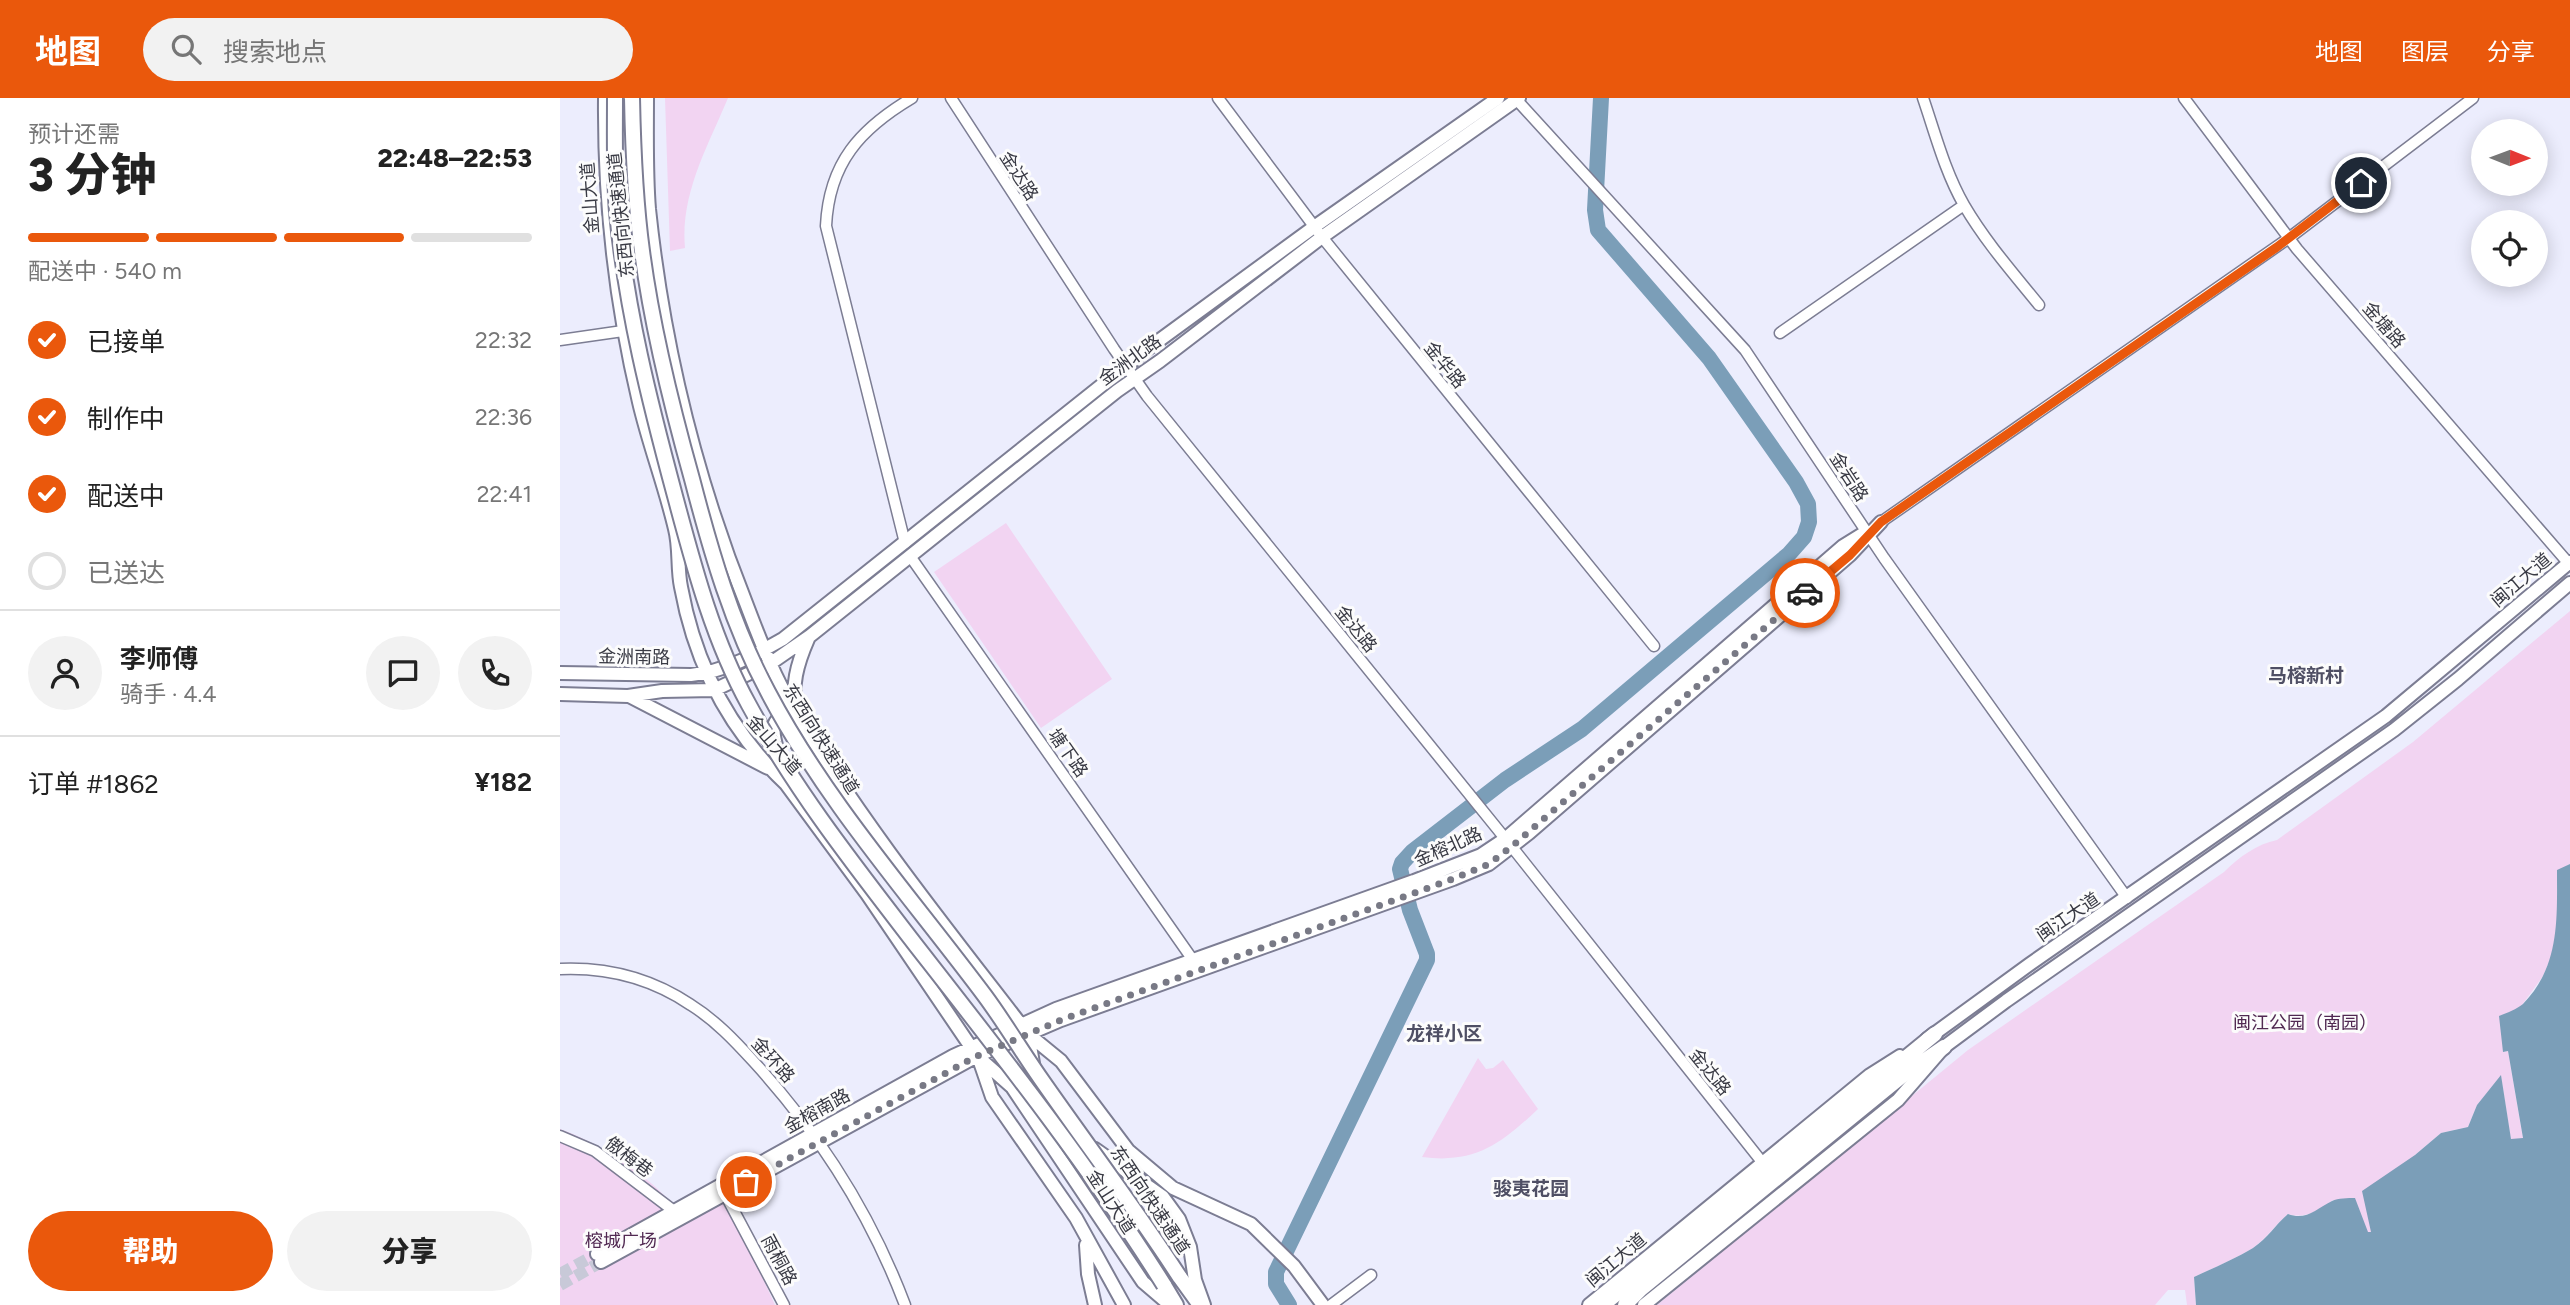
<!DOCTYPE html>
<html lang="zh">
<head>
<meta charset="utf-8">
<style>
	body { margin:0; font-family:Figtree,"Noto Sans SC",sans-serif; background:#f2f2f2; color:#222; height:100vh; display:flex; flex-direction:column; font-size:26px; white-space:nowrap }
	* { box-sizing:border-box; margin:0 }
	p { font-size:23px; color:#767676 }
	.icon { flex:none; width:38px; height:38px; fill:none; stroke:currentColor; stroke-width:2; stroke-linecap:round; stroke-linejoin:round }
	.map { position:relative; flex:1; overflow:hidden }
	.panel { display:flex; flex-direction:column; background:#fff; width:560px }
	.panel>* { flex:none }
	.needle { width:46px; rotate:91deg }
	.fabs { position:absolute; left:1911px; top:21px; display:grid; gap:14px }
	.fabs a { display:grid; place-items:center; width:77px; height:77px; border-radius:50%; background:#fff; box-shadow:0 4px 18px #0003; font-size:35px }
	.pin { position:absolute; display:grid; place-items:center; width:60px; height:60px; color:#fff; margin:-30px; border:4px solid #fff; border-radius:50%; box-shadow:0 2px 7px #0007 }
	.courier { position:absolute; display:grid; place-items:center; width:70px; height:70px; margin:-35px; border:5px solid #ea580c; border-radius:50%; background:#fff; color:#222; box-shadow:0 2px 9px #0007 }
	.overview em { font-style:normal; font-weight:800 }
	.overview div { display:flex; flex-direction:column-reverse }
	.overview { display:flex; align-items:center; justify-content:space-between; height:119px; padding:0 28px }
	h1 { font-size:46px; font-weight:800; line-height:52px }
	.bar { display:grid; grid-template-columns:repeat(4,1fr); gap:10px 7px; align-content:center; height:84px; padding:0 28px }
	.bar i { height:9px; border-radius:5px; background:#e0e0e0 }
	.bar .active { background:#ea580c }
	.bar p { grid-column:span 4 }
	.line { display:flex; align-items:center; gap:18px; padding:0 28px; border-top:2px solid #e0e0e0 }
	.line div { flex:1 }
	.round { display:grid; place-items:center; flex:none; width:74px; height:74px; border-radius:37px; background:#f2f2f2 }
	ol { padding:0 28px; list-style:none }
	li { display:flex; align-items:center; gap:21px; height:77px }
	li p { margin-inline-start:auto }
	li .icon { padding:7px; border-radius:50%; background:#ea580c; color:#fff; stroke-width:4 }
	li:last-child { color:#767676 }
	li i { width:38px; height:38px; border:4px solid #e0e0e0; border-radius:50% }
	.action { display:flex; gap:14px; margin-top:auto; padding:14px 28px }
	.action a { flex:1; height:80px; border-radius:42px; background:#ea580c; color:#fff; font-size:28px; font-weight:800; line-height:80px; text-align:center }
	.action a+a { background:#f2f2f2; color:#222 }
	header { display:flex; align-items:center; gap:42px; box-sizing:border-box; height:98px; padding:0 35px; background:#ea580c; color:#fff }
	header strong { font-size:33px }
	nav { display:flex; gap:38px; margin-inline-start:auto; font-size:24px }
	.search { width:490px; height:63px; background:#f2f2f2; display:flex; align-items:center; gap:18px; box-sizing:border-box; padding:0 24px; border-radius:38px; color:#767676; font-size:26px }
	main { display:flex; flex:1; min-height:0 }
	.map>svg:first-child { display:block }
</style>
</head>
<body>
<header>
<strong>地图</strong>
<div class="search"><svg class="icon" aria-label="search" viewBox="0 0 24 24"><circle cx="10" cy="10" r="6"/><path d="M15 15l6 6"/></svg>搜索地点</div>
<nav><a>地图</a><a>图层</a><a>分享</a></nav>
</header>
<main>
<section class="panel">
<div class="overview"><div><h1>3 分钟</h1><p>预计还需</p></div><em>22:48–22:53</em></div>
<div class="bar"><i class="active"></i><i class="active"></i><i class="active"></i><i></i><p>配送中 · 540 m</p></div>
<ol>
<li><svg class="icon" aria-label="check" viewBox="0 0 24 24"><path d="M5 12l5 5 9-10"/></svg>已接单<p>22:32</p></li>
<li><svg class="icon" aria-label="check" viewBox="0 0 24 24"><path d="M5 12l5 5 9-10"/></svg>制作中<p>22:36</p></li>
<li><svg class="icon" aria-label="check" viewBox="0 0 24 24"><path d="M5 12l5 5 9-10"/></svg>配送中<p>22:41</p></li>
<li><i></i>已送达</li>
</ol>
<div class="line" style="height:126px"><a class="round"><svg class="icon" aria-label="person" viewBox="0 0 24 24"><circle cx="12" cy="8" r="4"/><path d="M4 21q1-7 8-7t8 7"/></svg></a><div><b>李师傅</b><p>骑手 · 4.4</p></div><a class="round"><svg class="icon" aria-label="chat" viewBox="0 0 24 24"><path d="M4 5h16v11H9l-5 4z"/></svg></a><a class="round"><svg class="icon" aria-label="phone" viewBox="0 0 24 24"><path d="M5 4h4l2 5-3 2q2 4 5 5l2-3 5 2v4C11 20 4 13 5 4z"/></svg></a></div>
<div class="line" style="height:91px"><div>订单 #1862</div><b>¥182</b></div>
<div class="action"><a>帮助</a><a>分享</a></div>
</section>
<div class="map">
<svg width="2010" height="1207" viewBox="0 0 2010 1207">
	<rect width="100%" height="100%" fill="#ecedfd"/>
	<path fill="#f2d4f2" d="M 105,0 L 168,0 C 148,48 120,96 125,150 L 110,153 Z
		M 446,425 L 552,581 L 481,630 L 374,474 Z
		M 2010,513 L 2010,766 L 1997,773 L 1997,825 L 1994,853 L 1983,878 L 1962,907 L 1944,954 L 1948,953 L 1963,1041 L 1951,1042 L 1941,978 L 1917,1007 L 1908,1029 L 1881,1035 L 1855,1057 L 1811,1134 L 1808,1135 L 1773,1102 C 1759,1113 1745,1121 1728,1116 C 1715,1127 1707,1140 1693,1150 C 1675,1161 1653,1170 1634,1179 L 1636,1207 L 1627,1207 L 1625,1192 L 1608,1192 L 1595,1207 L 1097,1207 L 1408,952 L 1664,774 C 1679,759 1697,746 1717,742 L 1853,644 Z
		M 918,960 L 926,971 L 933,970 L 943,962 L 978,1011 C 941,1046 915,1066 862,1059 Z
		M 0,1031 C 35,1043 80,1072 106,1099 C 113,1106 118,1118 123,1127 L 162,1104 L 195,1163 L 215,1207 L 0,1207 Z"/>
	<path fill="#7b9eb8" d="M 2010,766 L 2010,1207 L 1636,1207 L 1634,1179 C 1653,1170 1675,1161 1693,1150 C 1708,1140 1715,1127 1728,1116 C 1746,1123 1756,1111 1772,1103 C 1778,1100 1788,1100 1795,1100 L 1808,1134 L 1811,1134 L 1802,1093 L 1855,1057 L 1881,1035 L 1908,1029 L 1917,1007 L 1941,977 L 1951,1041 L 1963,1040 L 1948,953 L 1943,954 L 1939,918 C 1947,915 1957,911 1963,906 C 2000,868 1997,821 1997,772 Z"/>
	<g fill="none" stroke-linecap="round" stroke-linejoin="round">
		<path stroke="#7b9eb8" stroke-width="16" d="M 729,1207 L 716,1186 L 716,1174 L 867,862 L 867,856 L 850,812 L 840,771 L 842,765 L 853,753 L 945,682 L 1022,631 L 1229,456 L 1244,439 L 1249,424 L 1248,406 L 1236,384 L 1149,260 L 1038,132 L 1035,112 L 1041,0"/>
		<path stroke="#c8c9d8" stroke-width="12" stroke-dasharray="12 6" stroke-linecap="butt" d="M 0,1176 L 37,1156
			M 0,1187 L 41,1164"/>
		<defs>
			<path id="minor" d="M 391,0 L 554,251 L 587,298 L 952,749 L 1202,1064
				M 658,0 L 762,139 L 1094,548
				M 955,0 L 1185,252 L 1324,460 L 1567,800
				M 1363,0 C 1375,35 1385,74 1404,107 C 1425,143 1453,175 1479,207
				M 1624,0 L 1737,151 L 2010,467
				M 1220,235 L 1404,107
				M 0,242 L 63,233
				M 1321,424 L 1729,140 L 1913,0
				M 345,445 L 266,128 C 269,65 300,31 352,0
				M 350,458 L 635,865
				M 0,871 C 47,869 91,880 131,907 C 155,922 175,943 194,964 C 259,1035 311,1117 345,1207
				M 0,1038 L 35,1053 L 114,1113
				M 165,1096 L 224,1207
				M 771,1207 L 811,1177"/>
			<path id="major" d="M 45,0 C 44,104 55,203 79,304 C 89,347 105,388 115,431 C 120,450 117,470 121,489 C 135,566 169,632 226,686 L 307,796 L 417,958 L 452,989 L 583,1184 L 610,1207
				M 87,0 C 87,37 86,74 89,111 C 103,244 136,380 186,505 C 200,542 215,581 236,615 C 304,728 388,832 468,936 L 474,971
				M 0,575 L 131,577 C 163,574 195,557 223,541 L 586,252 L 754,129 L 938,0
				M 0,596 L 68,598 L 102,593 L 154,592 L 211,565 L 250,538 L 557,293 L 600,263 L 762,139 L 959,0
				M 69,598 L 208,670
				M 217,651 C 211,630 210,618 236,615 C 231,588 237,566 248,541
				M 468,936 L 501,963 L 574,1060
				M 1367,941 L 1470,866 L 1826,618 L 2010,464
				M 419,961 L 432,999 L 516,1120 L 564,1207
				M 535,1051 L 603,1099 L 619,1121 L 630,1149 L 635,1182 L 644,1207
				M 569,1053 L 613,1090 L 691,1126 L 734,1168 L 763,1207
				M 526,1147 L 528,1176 L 535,1207
				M 37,1156 L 393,958 L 496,911 L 854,783 L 921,757 L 945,741 L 1283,448 L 1304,435
				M 41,1164 L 417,958 L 501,922 L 893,781 L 929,766 L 969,735 L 1290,457 L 1321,424
				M 1029,1207 L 1310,977 L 1340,958
				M 1084,1207 L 1338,1002 L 1384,949 L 1446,903 L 1834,632 L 1898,581 L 2010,485"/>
			<path id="highway" d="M 619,1178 L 640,1207
				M 604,1187 L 616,1207
				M 1043,1207 L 1375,936
				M 1065,1207 L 1081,1191 L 1342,978 L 1384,949"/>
		</defs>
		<use href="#minor" stroke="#7c7d93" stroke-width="13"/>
		<use href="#major" stroke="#7c7d93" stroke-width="16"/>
		<use href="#highway" stroke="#7c7d93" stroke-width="18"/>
		<use href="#minor" stroke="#fff" stroke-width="10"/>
		<use href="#major" stroke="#fff" stroke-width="12"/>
		<use href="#highway" stroke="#fff" stroke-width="14"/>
		<defs>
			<path id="highway-bridge" d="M 55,0 C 55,38 54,76 57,114 C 66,211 90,305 115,398 C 134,469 153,542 189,607 C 236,694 298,772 358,850 C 444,960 530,1069 604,1187
				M 72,0 C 73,51 75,102 82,153 C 92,230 111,306 132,381 C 151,454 172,527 208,594 C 266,704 351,799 425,898 C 445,925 462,954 481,981 C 527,1047 575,1110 619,1178"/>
		</defs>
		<use href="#highway-bridge" stroke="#7c7d93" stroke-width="18" stroke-linecap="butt"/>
		<use href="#highway-bridge" stroke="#fff" stroke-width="14"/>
	</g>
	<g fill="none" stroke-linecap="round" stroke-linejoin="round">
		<path stroke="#787985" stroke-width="7" stroke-dasharray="0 12.6" d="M 186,1084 L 417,958 L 501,922 L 893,781 L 929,766 L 951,749 L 1245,495"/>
		<path stroke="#ea580c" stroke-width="9" d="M 1245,495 L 1290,457 L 1321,424 L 1717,149 L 1801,85"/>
	</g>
	<g text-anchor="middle" stroke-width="6" stroke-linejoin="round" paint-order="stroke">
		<g font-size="18" fill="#393a44" stroke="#fcfcfc">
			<text transform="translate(459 78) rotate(57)" y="6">金达路</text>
			<text transform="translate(30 100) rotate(-94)" y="6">金山大道</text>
			<text transform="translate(61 117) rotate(-96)" y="6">东西向快速通道</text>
			<text transform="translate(1824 227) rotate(49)" y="6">金塘路</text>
			<text transform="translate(570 262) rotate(-36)" y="6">金洲北路</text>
			<text transform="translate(885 267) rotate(51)" y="6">金华路</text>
			<text transform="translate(1289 379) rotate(57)" y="6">金岩路</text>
			<text transform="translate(1961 482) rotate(-40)" y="6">闽江大道</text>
			<text transform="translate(796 531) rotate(51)" y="6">金达路</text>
			<text transform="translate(74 559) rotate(1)" y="6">金洲南路</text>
			<text transform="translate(261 641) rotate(58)" y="6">东西向快速通道</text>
			<text transform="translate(214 647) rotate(49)" y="6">金山大道</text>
			<text transform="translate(508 655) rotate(55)" y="6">塘下路</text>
			<text transform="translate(888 749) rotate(-24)" y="6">金榕北路</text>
			<text transform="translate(1508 819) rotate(-34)" y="6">闽江大道</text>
			<text transform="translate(213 962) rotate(48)" y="6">金环路</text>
			<text transform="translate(1150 974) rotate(51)" y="6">金达路</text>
			<text transform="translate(257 1013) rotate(-29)" y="6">金榕南路</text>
			<text transform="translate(69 1059) rotate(37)" y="6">傲梅巷</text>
			<text transform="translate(590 1102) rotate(56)" y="6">东西向快速通道</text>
			<text transform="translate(551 1104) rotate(57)" y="6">金山大道</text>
			<text transform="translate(219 1162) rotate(62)" y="6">雨桐路</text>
			<text transform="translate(1056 1162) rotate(-40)" y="6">闽江大道</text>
		</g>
		<g font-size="18" fill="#512952" stroke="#fcfcfc">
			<text x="1745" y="931">闽江公园（南园）</text>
			<text x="61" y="1149">榕城广场</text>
		</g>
		<g font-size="19" font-weight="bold" fill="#4f4f64" stroke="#fcfcfc">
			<text x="1746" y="584">马榕新村</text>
			<text x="884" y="942">龙祥小区</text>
			<text x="971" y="1097">骏夷花园</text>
		</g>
	</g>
</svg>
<div class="fabs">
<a><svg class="needle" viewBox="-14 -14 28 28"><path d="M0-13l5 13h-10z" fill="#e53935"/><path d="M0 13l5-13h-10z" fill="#767676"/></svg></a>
<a><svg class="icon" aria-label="locate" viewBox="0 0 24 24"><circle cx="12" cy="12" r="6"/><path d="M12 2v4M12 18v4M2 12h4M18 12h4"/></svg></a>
</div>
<div class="pin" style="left:186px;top:1084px;background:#ea580c"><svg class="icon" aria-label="bag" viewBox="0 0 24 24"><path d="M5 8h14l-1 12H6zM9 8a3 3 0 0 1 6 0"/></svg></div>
<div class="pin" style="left:1801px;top:85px;background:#1f2937"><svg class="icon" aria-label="home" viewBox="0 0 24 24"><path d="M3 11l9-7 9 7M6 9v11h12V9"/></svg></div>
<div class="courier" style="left:1245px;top:495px"><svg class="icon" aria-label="car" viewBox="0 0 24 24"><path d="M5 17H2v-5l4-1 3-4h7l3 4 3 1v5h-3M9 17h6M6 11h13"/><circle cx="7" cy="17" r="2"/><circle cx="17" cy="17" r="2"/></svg></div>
</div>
</main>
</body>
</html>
